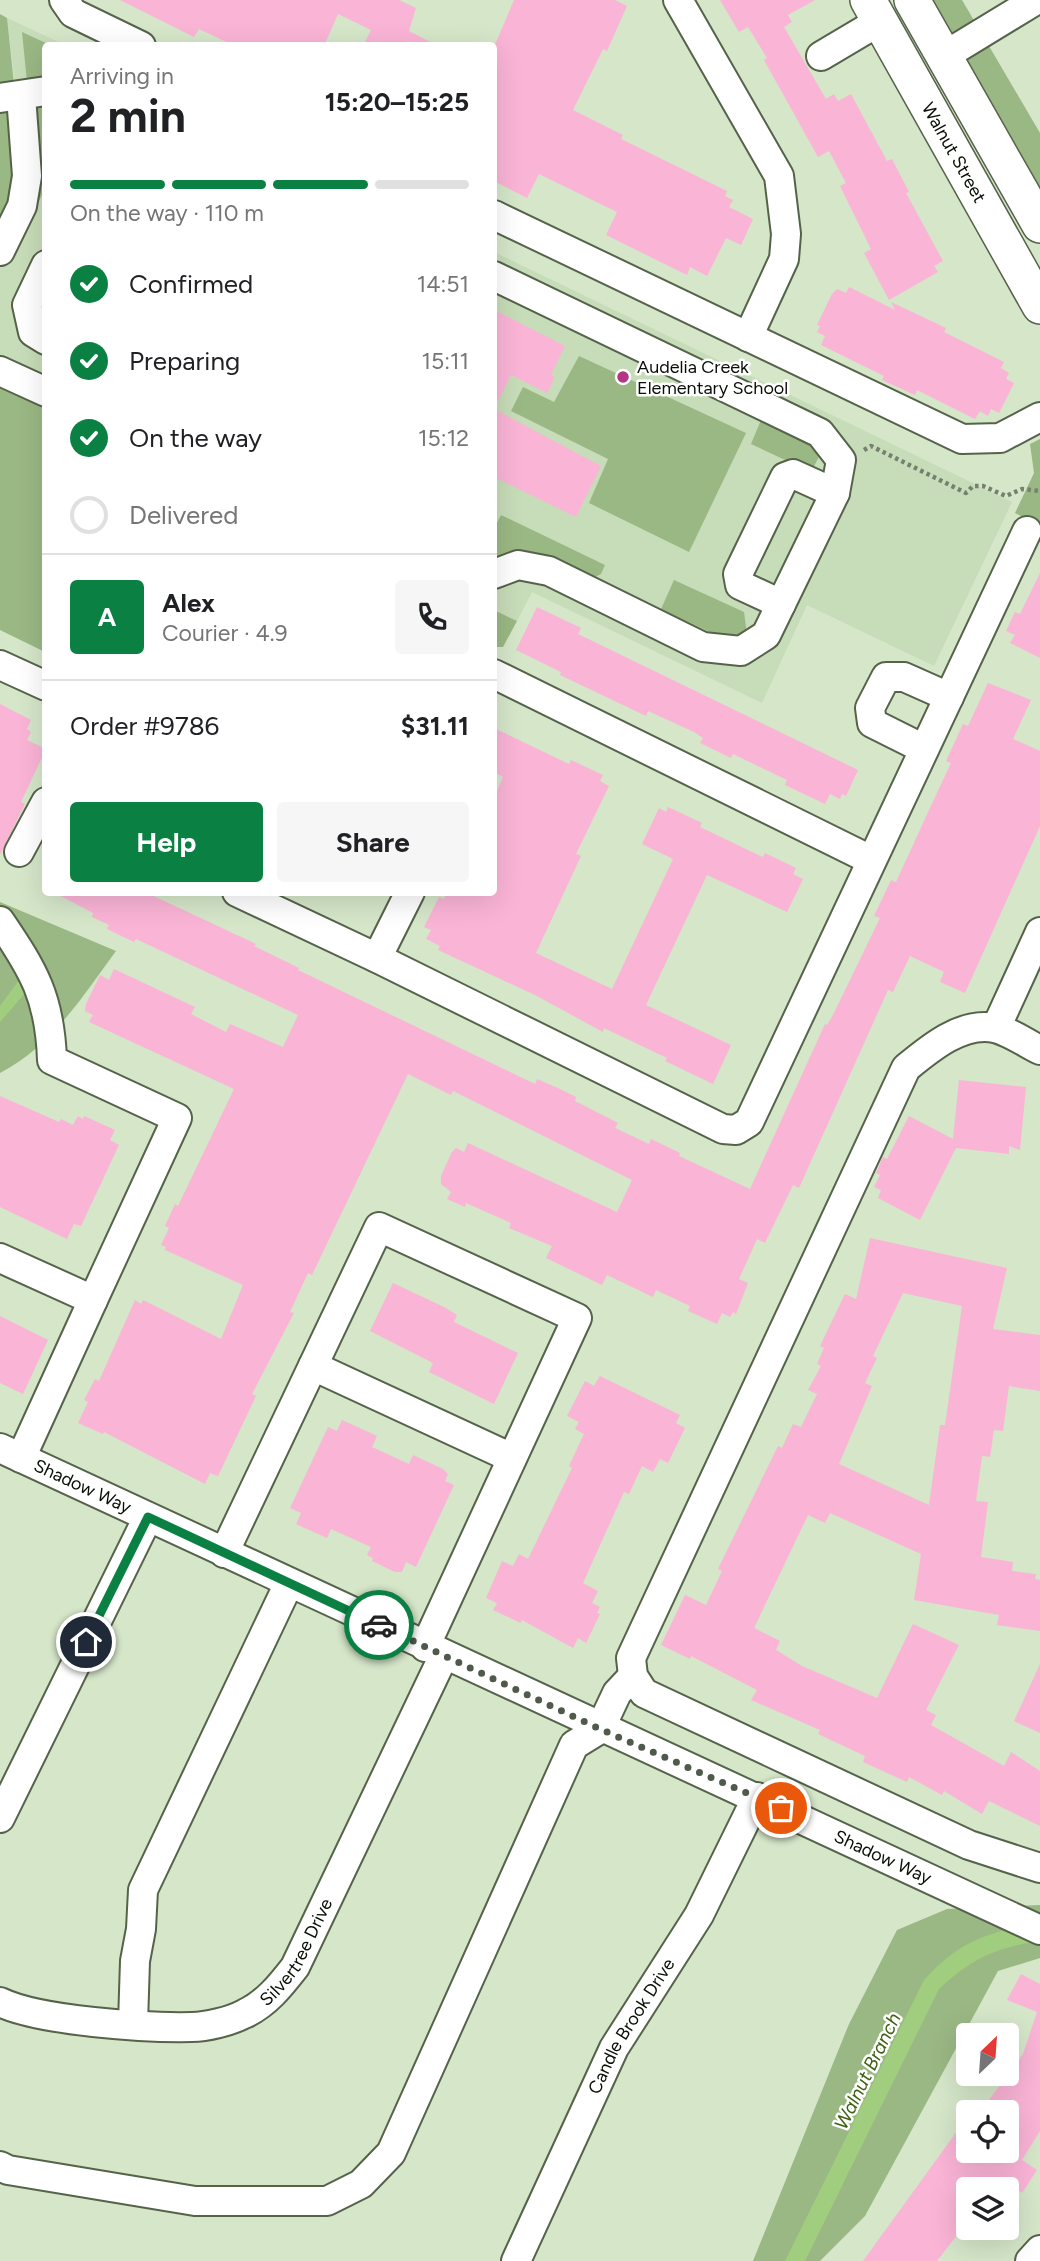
<!DOCTYPE html>
<html lang="en">
<head>
<meta charset="utf-8">
<style>
	body { margin:0; font-family:Figtree,sans-serif; background:#f6f6f6; color:#202124; height:100vh; display:flex; flex-direction:column; font-size:26px; white-space:nowrap }
	* { box-sizing:border-box; margin:0 }
	p { font-size:23px; color:#757577 }
	.icon { flex:none; width:38px; height:38px; fill:none; stroke:currentColor; stroke-width:2; stroke-linecap:round; stroke-linejoin:round }
	.map { position:relative; flex:1; overflow:hidden }
	.panel { position:absolute; left:42px; top:42px; width:455px; height:854px; display:flex; flex-direction:column; background:#fff; border-radius:7px; box-shadow:0 7px 28px #0002 }
	.panel>* { flex:none }
	.needle { width:46px; rotate:25deg }
	.buttons { position:absolute; left:956px; top:2023px; display:grid; gap:14px }
	.buttons a { display:grid; place-items:center; width:63px; height:63px; border-radius:7px; background:#fff; box-shadow:0 7px 28px #0002; font-size:35px }
	.pin { position:absolute; display:grid; place-items:center; width:60px; height:60px; color:#fff; margin:-30px; border:4px solid #fff; border-radius:50%; box-shadow:0 2px 7px #0007 }
	.courier { position:absolute; display:grid; place-items:center; width:70px; height:70px; margin:-35px; border:5px solid #0b8043; border-radius:50%; background:#fff; color:#222; box-shadow:0 2px 9px #0007 }
	.overview em { font-style:normal; font-weight:700 }
	.overview div { display:flex; flex-direction:column-reverse }
	.overview { display:flex; align-items:center; justify-content:space-between; height:119px; padding:0 28px }
	h1 { font-size:46px; font-weight:700; line-height:52px }
	.bar { display:grid; grid-template-columns:repeat(4,1fr); gap:10px 7px; align-content:center; height:84px; padding:0 28px }
	.bar i { height:9px; border-radius:5px; background:#e0e0e0 }
	.bar .on { background:#0b8043 }
	.bar p { grid-column:span 4 }
	.line { display:flex; align-items:center; gap:18px; padding:0 28px; border-top:2px solid #e0e0e0 }
	.line div { flex:1 }
	.round { display:grid; place-items:center; flex:none; width:74px; height:74px; border-radius:7px; background:#f6f6f6 }
	ol { padding:0 28px; list-style:none }
	li { display:flex; align-items:center; gap:21px; height:77px }
	li p { margin-inline-start:auto }
	li .icon { padding:7px; border-radius:50%; background:#0b8043; color:#fff; stroke-width:4 }
	li:last-child { color:#757577 }
	li i { width:38px; height:38px; border:4px solid #e0e0e0; border-radius:50% }
	.button { display:flex; gap:14px; margin-top:auto; padding:14px 28px }
	.button a { flex:1; height:80px; border-radius:7px; background:#0b8043; color:#fff; font-size:28px; font-weight:700; line-height:80px; text-align:center }
	.button a+a { background:#f6f6f6; color:#202124 }
	.map>svg:first-child { display:block }
</style>
</head>
<body>
<div class="map">
<svg width="1040" height="2261" viewBox="0 0 1040 2261">
	<rect width="100%" height="100%" fill="#d5e6c9"/>
	<path fill="#c7dcb8" d="M 7,18 L 65,45 L 46,46 L 45,395 L 0,373 L 0,250 L 21,136 Z
		M 494,252 L 1012,502 L 934,666 L 807,605 L 762,703 L 532,592 L 517,621 L 494,610 Z"/>
	<path fill="#9ab884" d="M 926,0 L 962,0 L 1040,133 L 1040,199 Z
		M 0,14 L 7,18 L 26,198 L 0,250 Z
		M 22,32 L 50,45 L 46,46 L 45,189 L 39,201 Z
		M 579,356 L 746,433 L 689,552 L 589,503 L 608,459 L 511,411 L 523,387 L 554,402 Z
		M 0,373 L 45,395 L 45,652 L 0,630 Z
		M 761,420 L 823,449 L 811,472 L 751,444 Z
		M 1040,439 L 1040,526 L 1015,513 L 1034,473 L 1030,444 Z
		M 501,515 L 605,565 L 601,574 L 595,577 L 556,558 L 494,562 L 494,528 Z
		M 674,580 L 744,612 L 747,634 L 733,643 L 661,609 Z
		M 494,610 L 517,621 L 503,647 L 494,647 Z
		M 0,902 L 116,951 C 83,996 51,1047 0,1073 Z
		M 1040,1905 L 1040,1958 L 998,1971 L 865,2216 L 820,2261 L 753,2261 L 849,2024 L 897,1930 L 947,1909 Z"/>
	<path fill="#a1cd7e" d="M 27,969 L 33,984 L 0,1022 L 0,1006 Z
		M 1040,1919 L 1040,1941 C 995,1948 973,1958 939,1989 L 805,2261 L 785,2261 L 924,1980 C 963,1937 987,1936 1040,1919 Z"/>
	<path fill="#fab4d6" fill-rule="evenodd" d="M 120,0 L 399,0 L 416,8 L 409,31 L 438,46 L 363,46 L 371,30 L 338,14 L 324,46 L 235,46 L 199,29 L 194,37 Z
		M 514,0 L 615,0 L 627,6 L 607,51 L 603,49 L 573,110 L 623,135 L 621,139 L 727,191 L 725,196 L 733,200 L 729,207 L 753,219 L 741,245 L 726,238 L 707,276 L 690,267 L 687,275 L 606,235 L 617,212 L 539,174 L 527,198 L 494,181 L 494,47 Z
		M 720,0 L 815,0 L 788,15 L 792,22 L 784,27 L 826,99 L 834,94 L 838,101 L 851,94 L 887,161 L 892,159 L 909,192 L 906,193 L 943,261 L 934,266 L 938,272 L 889,300 L 864,253 L 871,249 L 840,186 L 846,183 L 829,151 L 818,157 L 764,60 L 767,58 L 748,27 L 739,32 Z
		M 849,287 L 895,310 L 891,302 L 946,328 L 944,332 L 1004,362 L 1001,368 L 1009,373 L 1006,379 L 1014,383 L 999,413 L 991,409 L 988,416 L 980,411 L 975,419 L 917,390 L 915,395 L 882,380 L 884,376 L 821,345 L 825,336 L 817,332 L 820,326 L 817,325 L 832,294 L 837,289 L 846,293 Z
		M 494,310 L 565,346 L 551,375 L 555,377 L 547,393 L 511,375 L 494,409 L 601,466 L 576,517 L 494,477 Z
		M 1040,573 L 1040,658 L 1010,643 L 1015,635 L 1006,631 L 1015,612 L 1020,614 Z
		M 537,607 L 581,628 L 578,634 L 858,770 L 846,796 L 842,794 L 840,799 L 830,794 L 825,804 L 785,785 L 787,780 L 733,754 L 731,758 L 700,743 L 703,738 L 694,732 L 648,711 L 646,716 L 560,675 L 561,672 L 516,650 Z
		M 988,683 L 1031,700 L 1013,739 L 1040,751 L 1040,826 L 965,993 L 940,982 L 944,972 L 910,956 L 893,992 L 888,990 L 799,1188 L 793,1185 L 765,1243 L 757,1239 L 739,1279 L 748,1283 L 736,1314 L 733,1312 L 730,1317 L 722,1313 L 717,1324 L 688,1311 L 690,1306 L 656,1290 L 653,1297 L 607,1275 L 602,1285 L 546,1258 L 552,1246 L 509,1228 L 511,1223 L 466,1203 L 465,1207 L 447,1199 L 451,1192 L 441,1184 L 441,1176 L 452,1152 L 456,1148 L 464,1152 L 468,1143 L 617,1212 L 632,1180 L 453,1091 L 451,1095 L 408,1074 L 312,1275 L 308,1273 L 290,1312 L 294,1313 L 252,1394 L 256,1396 L 218,1476 L 210,1473 L 205,1484 L 104,1432 L 103,1434 L 78,1423 L 88,1402 L 84,1400 L 95,1379 L 99,1381 L 135,1300 L 141,1304 L 143,1300 L 221,1339 L 243,1285 L 165,1250 L 166,1247 L 161,1245 L 169,1228 L 165,1226 L 175,1204 L 178,1206 L 234,1089 L 89,1022 L 93,1015 L 85,1011 L 86,1004 L 100,975 L 109,980 L 114,969 L 195,1007 L 191,1014 L 226,1032 L 230,1024 L 283,1047 L 298,1015 L 136,939 L 134,942 L 107,929 L 109,925 L 92,917 L 93,913 L 53,892 L 145,892 L 256,944 L 254,946 L 299,968 L 298,970 L 535,1084 L 537,1079 L 560,1089 L 576,1097 L 575,1101 L 618,1123 L 615,1128 L 649,1144 L 651,1139 L 680,1153 L 679,1156 L 750,1189 L 825,1024 L 827,1025 L 833,1015 L 880,918 L 874,916 L 891,880 L 896,882 L 930,808 L 951,763 L 946,761 L 963,724 L 968,726 Z
		M 0,704 L 31,720 L 27,729 L 31,732 L 27,740 L 46,749 L 21,802 L 25,804 L 0,855 Z
		M 494,728 L 569,764 L 571,760 L 603,775 L 600,781 L 609,786 L 576,854 L 581,856 L 536,953 L 612,989 L 673,859 L 642,844 L 659,808 L 666,812 L 668,807 L 702,823 L 700,827 L 748,850 L 763,857 L 765,853 L 796,868 L 793,874 L 803,879 L 787,912 L 707,875 L 646,1005 L 731,1045 L 713,1084 L 665,1061 L 667,1058 L 604,1028 L 603,1032 L 535,995 L 438,950 L 440,946 L 426,939 L 431,930 L 424,927 L 439,897 L 444,899 L 447,892 L 494,892 L 494,797 L 503,777 L 494,772 Z
		M 959,1080 L 1026,1087 L 1020,1150 L 1009,1146 L 1009,1154 L 956,1148 L 920,1220 L 878,1198 L 881,1190 L 874,1187 L 880,1175 L 876,1173 L 883,1157 L 887,1159 L 909,1116 L 953,1139 Z
		M 0,1096 L 59,1122 L 61,1119 L 73,1125 L 78,1116 L 83,1119 L 84,1116 L 115,1130 L 110,1140 L 119,1145 L 81,1226 L 74,1224 L 67,1239 L 0,1207 Z
		M 870,1238 L 1007,1268 L 993,1329 L 1040,1335 L 1040,1391 L 1009,1386 L 1003,1431 L 994,1430 L 990,1457 L 982,1456 L 976,1501 L 988,1502 L 981,1557 L 1013,1562 L 1012,1571 L 1036,1574 L 1035,1579 L 1040,1580 L 1040,1631 L 997,1625 L 999,1615 L 914,1600 L 921,1554 L 830,1513 L 825,1523 L 808,1515 L 754,1628 L 780,1641 L 776,1650 L 802,1666 L 877,1698 L 913,1624 L 959,1645 L 926,1710 L 936,1715 L 931,1725 L 1004,1766 L 1011,1752 L 1040,1771 L 1040,1826 L 989,1801 L 982,1814 L 944,1791 L 942,1795 L 909,1777 L 907,1782 L 863,1762 L 865,1756 L 818,1734 L 820,1730 L 751,1700 L 757,1690 L 691,1656 L 690,1659 L 661,1645 L 685,1595 L 706,1605 L 722,1571 L 718,1569 L 778,1446 L 782,1448 L 793,1424 L 801,1427 L 817,1394 L 808,1390 L 821,1366 L 817,1364 L 824,1348 L 820,1346 L 845,1294 L 856,1299 ZM 903,1293 L 962,1306 L 945,1425 L 940,1425 L 929,1505 L 839,1464 L 872,1386 L 865,1383 L 877,1358 L 873,1356 Z
		M 393,1283 L 446,1308 L 457,1315 L 454,1322 L 518,1353 L 494,1404 L 429,1372 L 433,1363 L 370,1331 Z
		M 0,1316 L 48,1340 L 23,1394 L 0,1383 Z
		M 600,1376 L 680,1415 L 676,1423 L 685,1428 L 668,1463 L 660,1459 L 653,1472 L 642,1466 L 629,1494 L 624,1492 L 583,1583 L 598,1591 L 592,1603 L 600,1607 L 597,1613 L 600,1614 L 586,1643 L 578,1638 L 573,1648 L 522,1620 L 521,1623 L 493,1610 L 497,1603 L 486,1598 L 502,1561 L 513,1566 L 519,1554 L 528,1559 L 572,1468 L 569,1466 L 584,1434 L 575,1429 L 579,1422 L 567,1416 L 585,1381 L 594,1386 Z
		M 342,1420 L 377,1436 L 372,1447 L 409,1464 L 413,1455 L 443,1469 L 448,1474 L 445,1481 L 454,1485 L 416,1567 L 406,1562 L 402,1572 L 395,1572 L 372,1561 L 373,1558 L 367,1555 L 371,1547 L 331,1529 L 327,1538 L 296,1524 L 301,1513 L 290,1508 L 328,1427 L 337,1431 Z
		M 1040,1664 L 1040,1733 L 1014,1721 Z
		M 1021,1974 L 1040,1984 L 1040,2131 L 1022,2160 L 1037,2170 L 1022,2193 L 1008,2182 L 1006,2184 L 1000,2177 L 990,2189 L 968,2189 L 968,2221 L 937,2261 L 863,2261 L 968,2116 L 968,2151 L 1006,2151 L 1006,2112 L 980,2112 L 1023,2054 L 1037,2012 L 1007,2000 Z"/>
	<g fill="none" stroke-linecap="round" stroke-linejoin="round">
		<defs>
			<g id="minor">
				<path d="M 64,0 L 73,13 L 141,46"/>
				<path d="M 678,0 L 779,176 L 786,234 L 784,259 L 748,337"/>
				<path d="M 821,56 L 880,21"/>
				<path d="M 944,56 L 1036,0"/>
				<path d="M 0,98 L 46,91"/>
				<path d="M 494,215 L 962,439 L 1000,438 L 1040,417"/>
				<path d="M 0,251 L 22,206 L 27,176 L 21,96"/>
				<path d="M 46,265 L 27,305 L 33,332 L 46,340"/>
				<path d="M 494,276 L 820,433 L 841,460 L 835,493 L 766,635 L 741,651 L 703,647 L 549,571 L 518,565 L 494,574"/>
				<path d="M 0,371 L 46,392"/>
				<path d="M 781,604 L 740,585 L 738,574 L 785,477 L 793,474 L 835,493"/>
				<path d="M 0,665 L 46,686"/>
				<path d="M 494,674 L 871,860"/>
				<path d="M 924,749 L 872,723 L 870,708 L 886,677 L 904,677 L 949,697"/>
				<path d="M 19,852 L 46,802"/>
				<path d="M 237,892 L 377,958 L 723,1129 L 736,1130 L 749,1122 L 1027,531"/>
				<path d="M 0,921 C 34,971 50,998 52,1060 L 177,1118 L 93,1300 L 0,1258"/>
				<path d="M 377,958 L 410,892"/>
				<path d="M 996,1028 L 1040,932"/>
				<path d="M 1040,1050 C 1026,1043 1010,1032 995,1028 C 962,1021 929,1049 906,1068 L 631,1658 L 633,1676 L 644,1693 L 969,1845 L 1040,1868"/>
				<path d="M 313,1366 L 512,1458"/>
				<path id="s1" d="M 0,1448 L 1040,1930"/>
				<path d="M 21,1458 L 93,1300"/>
				<path d="M 224,1553 L 379,1227 L 577,1318 L 425,1647"/>
				<path d="M 0,1818 L 148,1517"/>
				<path id="s2" d="M 0,2002 C 39,2021 146,2028 192,2027 C 206,2027 231,2021 244,2014 C 266,2004 281,1985 295,1967 L 444,1655"/>
				<path d="M 133,2023 L 135,1961 L 141,1929 L 143,1890 L 289,1583"/>
				<path d="M 0,2166 L 8,2170 L 195,2201 L 327,2201 L 361,2184 L 391,2153 L 574,1745 L 600,1729 L 617,1693 L 633,1676"/>
				<path id="s3" d="M 516,2261 L 614,2048 L 699,1915 L 757,1797"/>
				<path d="M 1030,2261 L 1040,2250"/>
			</g>
			<g id="major">
				<path id="s4" d="M 868,0 L 1040,306"/>
				<path d="M 912,0 L 1040,225"/>
			</g>
		</defs>
		<use href="#minor" stroke="#55634a" stroke-width="32"/>
		<use href="#major" stroke="#55634a" stroke-width="38"/>
		<path stroke="#75806d" stroke-width="4.5" stroke-dasharray="3.5 3.5" stroke-linecap="butt" d="M 864,450 L 871,446 L 966,493 L 973,486 L 983,486 L 1006,496 L 1022,489 L 1040,491"/>
		<use href="#minor" stroke="#fff" stroke-width="28"/>
		<use href="#major" stroke="#fff" stroke-width="35"/>
	</g>
	<g fill="none" stroke-linecap="round" stroke-linejoin="round">
		<path stroke="#505a4a" stroke-width="7" stroke-dasharray="0 12.6" d="M 379,1625 L 600,1729 L 781,1808"/>
		<path stroke="#0b8043" stroke-width="9" d="M 86,1642 L 148,1517 L 379,1625"/>
	</g>
	<circle fill="#b43581" stroke="#fff" stroke-width="2.5" cx="623" cy="377" r="7"/>
	<g text-anchor="middle" stroke-width="5" stroke-linejoin="round" paint-order="stroke">
		<g font-size="18" fill="#090f06" stroke="#fff">
			<text dy="6" stroke="none"><textPath href="#s4" startOffset="175">Walnut Street</textPath></text>
			<text dy="6" stroke="none"><textPath href="#s1" startOffset="91">Shadow Way</textPath></text>
			<text dy="6" stroke="none"><textPath href="#s1" startOffset="973">Shadow Way</textPath></text>
			<text dy="6" stroke="none"><textPath href="#s2" startOffset="332">Silvertree Drive</textPath></text>
			<text dy="6" stroke="none"><textPath href="#s3" startOffset="262">Candle Brook Drive</textPath></text>
		</g>
		<g font-size="18" fill="#090f06" stroke="#fff" text-anchor="start">
			<text x="637" y="373">Audelia Creek<tspan x="637" dy="21">Elementary School</tspan></text>
		</g>
		<g font-size="19" font-style="italic" fill="#3d6311" stroke="#fff">
			<text transform="translate(867 2071) rotate(-64)" y="7">Walnut Branch</text>
		</g>
	</g>
</svg>
<div class="buttons">
<a><svg class="needle" viewBox="-14 -14 28 28"><path d="M0-13l5 13h-10z" fill="#e53935"/><path d="M0 13l5-13h-10z" fill="#757577"/></svg></a>
<a><svg class="icon" aria-label="locate" viewBox="0 0 24 24"><circle cx="12" cy="12" r="6"/><path d="M12 2v4M12 18v4M2 12h4M18 12h4"/></svg></a>
<a><svg class="icon" aria-label="layers" viewBox="0 0 24 24"><path d="M12 4l9 5-9 5-9-5zM3 14l9 5 9-5"/></svg></a>
</div>
<div class="pin" style="left:781px;top:1808px;background:#ea580c"><svg class="icon" aria-label="bag" viewBox="0 0 24 24"><path d="M5 8h14l-1 12H6zM9 8a3 3 0 0 1 6 0"/></svg></div>
<div class="pin" style="left:86px;top:1642px;background:#1f2937"><svg class="icon" aria-label="home" viewBox="0 0 24 24"><path d="M3 11l9-7 9 7M6 9v11h12V9"/></svg></div>
<div class="courier" style="left:379px;top:1625px"><svg class="icon" aria-label="car" viewBox="0 0 24 24"><path d="M5 17H2v-5l4-1 3-4h7l3 4 3 1v5h-3M9 17h6M6 11h13"/><circle cx="7" cy="17" r="2"/><circle cx="17" cy="17" r="2"/></svg></div>
<section class="panel">
<div class="overview"><div><h1>2 min</h1><p>Arriving in</p></div><em>15:20–15:25</em></div>
<div class="bar"><i class="on"></i><i class="on"></i><i class="on"></i><i></i><p>On the way · 110 m</p></div>
<ol>
<li><svg class="icon" aria-label="check" viewBox="0 0 24 24"><path d="M5 12l5 5 9-10"/></svg>Confirmed<p>14:51</p></li>
<li><svg class="icon" aria-label="check" viewBox="0 0 24 24"><path d="M5 12l5 5 9-10"/></svg>Preparing<p>15:11</p></li>
<li><svg class="icon" aria-label="check" viewBox="0 0 24 24"><path d="M5 12l5 5 9-10"/></svg>On the way<p>15:12</p></li>
<li><i></i>Delivered</li>
</ol>
<div class="line" style="height:126px"><b class="round" style="background:#0b8043;color:#fff">A</b><div><b>Alex</b><p>Courier · 4.9</p></div><a class="round"><svg class="icon" aria-label="phone" viewBox="0 0 24 24"><path d="M5 4h4l2 5-3 2q2 4 5 5l2-3 5 2v4C11 20 4 13 5 4z"/></svg></a></div>
<div class="line" style="height:91px"><div>Order #9786</div><b>$31.11</b></div>
<div class="button"><a>Help</a><a>Share</a></div>
</section>
</div>
</body>
</html>
